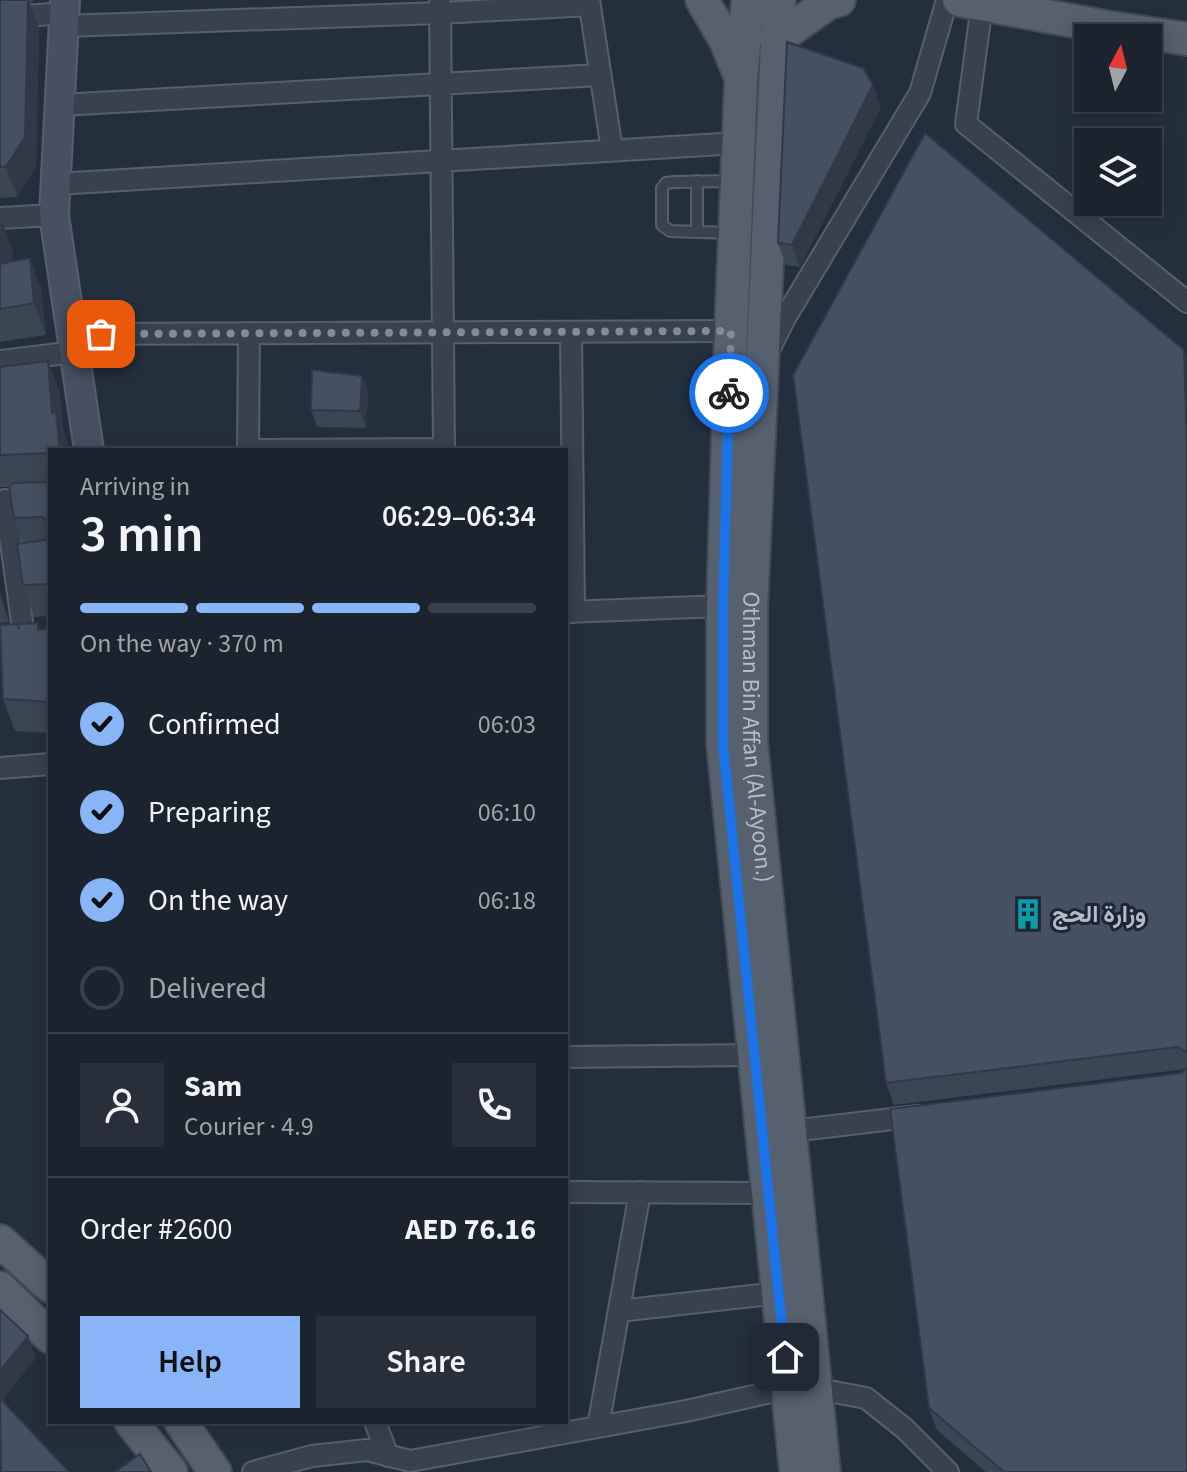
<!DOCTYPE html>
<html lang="en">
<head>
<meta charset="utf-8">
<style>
	body { margin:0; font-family:"Source Sans 3",Vazirmatn,sans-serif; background:#282f3a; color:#f1f3f6; height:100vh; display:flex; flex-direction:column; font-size:30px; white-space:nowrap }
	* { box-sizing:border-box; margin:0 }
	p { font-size:26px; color:#a0a4aa }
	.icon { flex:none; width:44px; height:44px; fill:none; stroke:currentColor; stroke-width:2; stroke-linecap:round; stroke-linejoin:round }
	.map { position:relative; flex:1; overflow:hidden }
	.drawer { position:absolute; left:48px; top:448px; width:520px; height:976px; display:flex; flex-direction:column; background:#1b232e; border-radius:0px; box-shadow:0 4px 20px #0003,0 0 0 2px #39404a }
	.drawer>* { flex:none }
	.needle { width:52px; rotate:7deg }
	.tools { position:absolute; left:1074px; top:24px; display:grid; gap:16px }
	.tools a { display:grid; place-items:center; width:88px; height:88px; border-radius:0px; background:#1b232e; box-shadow:0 4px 20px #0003,0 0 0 2px #39404a; font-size:40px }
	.pin { position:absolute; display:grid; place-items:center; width:68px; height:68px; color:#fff; margin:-34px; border-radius:16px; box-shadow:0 4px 12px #0006 }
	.courier { position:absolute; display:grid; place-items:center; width:80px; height:80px; margin:-40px; border:6px solid #1a73e8; border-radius:50%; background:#fff; color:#222; box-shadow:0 2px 10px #0007 }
	.summary em { font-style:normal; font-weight:600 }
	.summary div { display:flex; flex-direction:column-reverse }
	.summary { display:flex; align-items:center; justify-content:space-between; height:136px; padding:0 32px }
	h1 { font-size:52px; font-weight:600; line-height:60px }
	.bar { display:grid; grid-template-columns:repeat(4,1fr); gap:12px 8px; align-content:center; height:96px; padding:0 32px }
	.bar i { height:10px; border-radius:6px; background:#39404a }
	.bar .current { background:#8ab4f8 }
	.bar p { grid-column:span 4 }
	.line { display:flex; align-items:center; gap:20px; padding:0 32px; border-top:2px solid #39404a }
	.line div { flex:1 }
	.round { display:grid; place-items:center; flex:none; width:84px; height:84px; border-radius:0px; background:#282f3a }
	ol { padding:0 32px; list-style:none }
	li { display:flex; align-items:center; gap:24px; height:88px }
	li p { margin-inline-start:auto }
	li .icon { padding:8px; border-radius:50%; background:#8ab4f8; color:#111; stroke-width:4 }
	li:last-child { color:#a0a4aa }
	li i { width:44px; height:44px; border:4px solid #39404a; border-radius:50% }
	.cta { display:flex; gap:16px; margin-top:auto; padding:16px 32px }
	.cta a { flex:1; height:92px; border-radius:0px; background:#8ab4f8; color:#111; font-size:32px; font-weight:600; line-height:92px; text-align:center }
	.cta a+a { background:#282f3a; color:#f1f3f6 }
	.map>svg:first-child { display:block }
</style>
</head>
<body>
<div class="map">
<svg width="1187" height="1472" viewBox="0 0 1187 1472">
	<rect width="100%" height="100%" fill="#242f3e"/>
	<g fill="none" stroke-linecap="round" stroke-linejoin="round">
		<defs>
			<path id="lane" d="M 697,181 L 697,232
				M 731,233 L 670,231 L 662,225 L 662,188 L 666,183 L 674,182 L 731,181"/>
			<path id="street" d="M 589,0 L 612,150
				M 440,2 L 444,450
				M 982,4 L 966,124 L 1187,302
				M 0,18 L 65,13
				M 64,26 L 440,13 L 590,5
				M 60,105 L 600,75
				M 56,184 L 739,143
				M 0,218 L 54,215
				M 571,332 L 574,612
				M 249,333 L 248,450 L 444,449
				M 72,334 L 731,331
				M 769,350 L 785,318 L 920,93 L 947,0
				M 0,361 L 75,352
				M 5,500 L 24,636
				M 566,612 L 723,606
				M 0,768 L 50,764
				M 566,1057 L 754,1055
				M 791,1131 L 918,1116
				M 566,1192 L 769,1193
				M 619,1311 L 779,1293
				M 375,1422 L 388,1456
				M 598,1427 L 640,1192
				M 253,1472 L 312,1456 L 367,1450 L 410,1461 L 686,1411 L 789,1388 L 818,1389 L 866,1398 L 905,1429 L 948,1472"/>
			<path id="secondary" d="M 65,0 L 54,215 L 89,450"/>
			<g id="primary">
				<path d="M 702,0 L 725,39 L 740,75"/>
				<path d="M 748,0 L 741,80 L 731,331 L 723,606 L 723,744 L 796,1472"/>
				<path id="s1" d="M 779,0 L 751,610 L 751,741 L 824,1472"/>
				<path d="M 959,0 L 1106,27 L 1187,39"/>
				<path d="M 776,40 L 828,3 L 839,0"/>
				<path d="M 0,1241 L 50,1286"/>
				<path d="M 0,1288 L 50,1337"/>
				<path d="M 131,1422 L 171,1472"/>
				<path d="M 181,1422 L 215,1472"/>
			</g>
		</defs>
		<use href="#lane" stroke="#565f6c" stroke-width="14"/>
		<use href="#street" stroke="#565f6c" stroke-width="24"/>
		<use href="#secondary" stroke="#565f6c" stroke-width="32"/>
		<use href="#primary" stroke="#414a57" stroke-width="36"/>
		<use href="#lane" stroke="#38414e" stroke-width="10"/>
		<use href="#street" stroke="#38414e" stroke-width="20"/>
		<use href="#secondary" stroke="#465061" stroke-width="28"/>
		<use href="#primary" stroke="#56606e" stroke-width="32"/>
	</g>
	<path fill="#3b4654" d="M 0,0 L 33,0 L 33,2 L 30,3 L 39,28 L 36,167 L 17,197 L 0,198 Z
		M 881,107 L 800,267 L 786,265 L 778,243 Z
		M 0,220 L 13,252 L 11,262 L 30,258 L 41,290 L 46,335 L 0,342 Z
		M 1184,350 L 1187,358 L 1187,1472 L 986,1472 L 937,1430 L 929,1408 L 1186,1069 L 894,1105 L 886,1083 Z
		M 0,367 L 60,393 L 63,430 L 68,444 L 50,450 L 50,616 L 34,617 L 23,585 L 23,543 L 14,518 L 10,487 L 0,487 Z
		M 362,376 L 368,392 L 366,428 L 317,427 L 311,410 Z
		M 0,592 L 9,622 L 0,623 Z
		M 38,623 L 40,630 L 50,629 L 50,733 L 15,731 L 3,699 L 19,629 Z"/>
	<path fill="#303945" d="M 28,0 L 39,28 L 36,167 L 17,197 L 6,167 Z
		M 873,85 L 881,107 L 800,267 L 792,245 Z
		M 2,220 L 13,252 L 3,297 L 0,289 L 0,227 Z
		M 30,258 L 41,290 L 46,335 L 34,303 Z
		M 1184,350 L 1187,358 L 1187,448 Z
		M 48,361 L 60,393 L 63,430 L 68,444 L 68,450 L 60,450 L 52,413 Z
		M 362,376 L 368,392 L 366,428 L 360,411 Z
		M 0,592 L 4,604 L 9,622 L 0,597 Z
		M 28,1336 L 36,1358 L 6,1395 L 2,1414 L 0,1408 L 0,1371 Z"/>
	<path fill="#455162" stroke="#303945" stroke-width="2" d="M 0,0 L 28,0 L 25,137 L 6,167 L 0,167 Z
		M 787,42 L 863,68 L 873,85 L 792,245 L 778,243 Z
		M 925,133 L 1184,350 L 1187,448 L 1187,1052 L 1177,1047 L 886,1083 L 793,375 Z
		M 30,258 L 34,303 L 0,309 L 0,264 Z
		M 48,361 L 52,413 L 56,412 L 60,450 L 50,450 L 50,453 L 0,455 L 0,367 Z
		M 312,370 L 362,376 L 360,411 L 311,410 Z
		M 50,482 L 50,526 L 43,517 L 14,518 L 9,487 L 13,483 Z
		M 50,534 L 50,584 L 23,585 L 17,544 L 45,540 Z
		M 38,623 L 38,630 L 50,629 L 50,702 L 3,699 L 0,625 L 17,624 L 19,629 L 18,624 Z
		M 1187,1068 L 1187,1472 L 1004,1472 L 929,1408 L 890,1109 L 1181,1073 Z
		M 0,1310 L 28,1336 L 0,1371 Z
		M 0,1398 L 69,1472 L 1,1472 Z
		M 140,1454 L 151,1472 L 115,1472 Z"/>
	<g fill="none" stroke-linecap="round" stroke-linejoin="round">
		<path stroke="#828b98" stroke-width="8" stroke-dasharray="0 14.4" d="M 101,334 L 731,331 L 729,393"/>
		<path stroke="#1a73e8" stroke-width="10" d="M 729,393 L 723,606 L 723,744 L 785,1357"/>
	</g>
	<defs>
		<symbol id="building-bare" viewBox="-9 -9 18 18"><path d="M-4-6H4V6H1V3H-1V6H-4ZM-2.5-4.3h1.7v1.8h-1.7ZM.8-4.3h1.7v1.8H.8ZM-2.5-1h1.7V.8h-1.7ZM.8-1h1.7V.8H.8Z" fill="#0f9aa8" stroke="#1d2633" stroke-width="2.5" paint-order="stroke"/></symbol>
	</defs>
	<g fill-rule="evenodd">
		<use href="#building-bare" x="1006" y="892" width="44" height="44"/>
	</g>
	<g text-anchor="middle" stroke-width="6" stroke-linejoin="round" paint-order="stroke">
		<g font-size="24" fill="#b4bcc9" stroke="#1d2633">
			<text dy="8" stroke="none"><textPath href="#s1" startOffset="738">Othman Bin Affan (Al-Ayoon.)</textPath></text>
		</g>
		<g font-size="24" font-weight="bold" fill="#b4bcc9" stroke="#1d2633" text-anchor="start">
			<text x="1052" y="922">وزارة الحج</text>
		</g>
	</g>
</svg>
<div class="tools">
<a><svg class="needle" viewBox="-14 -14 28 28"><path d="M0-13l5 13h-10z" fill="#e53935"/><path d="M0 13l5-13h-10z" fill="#a0a4aa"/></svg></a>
<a><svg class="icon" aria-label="layers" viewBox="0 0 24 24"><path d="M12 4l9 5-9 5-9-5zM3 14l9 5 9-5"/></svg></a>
</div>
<div class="pin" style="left:101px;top:334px;background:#ea580c"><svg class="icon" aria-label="bag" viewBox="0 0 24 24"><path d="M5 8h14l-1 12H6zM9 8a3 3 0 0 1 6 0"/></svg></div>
<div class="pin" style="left:785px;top:1357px;background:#1f2937"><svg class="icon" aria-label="home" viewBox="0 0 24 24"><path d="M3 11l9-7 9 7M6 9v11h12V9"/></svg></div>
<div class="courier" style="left:729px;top:393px"><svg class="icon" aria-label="bike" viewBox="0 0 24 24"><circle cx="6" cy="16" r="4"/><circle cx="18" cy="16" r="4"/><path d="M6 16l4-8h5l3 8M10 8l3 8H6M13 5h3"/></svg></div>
<section class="drawer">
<div class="summary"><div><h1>3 min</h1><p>Arriving in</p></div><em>06:29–06:34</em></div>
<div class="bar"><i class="current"></i><i class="current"></i><i class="current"></i><i></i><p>On the way · 370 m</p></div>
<ol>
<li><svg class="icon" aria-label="check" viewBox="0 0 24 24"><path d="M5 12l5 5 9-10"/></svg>Confirmed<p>06:03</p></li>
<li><svg class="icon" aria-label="check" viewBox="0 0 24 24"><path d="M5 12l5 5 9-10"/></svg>Preparing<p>06:10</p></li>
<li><svg class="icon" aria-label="check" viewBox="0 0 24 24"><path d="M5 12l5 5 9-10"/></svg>On the way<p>06:18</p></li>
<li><i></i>Delivered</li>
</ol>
<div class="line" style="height:144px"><a class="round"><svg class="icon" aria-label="person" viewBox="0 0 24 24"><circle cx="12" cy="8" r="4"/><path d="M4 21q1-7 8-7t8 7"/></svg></a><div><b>Sam</b><p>Courier · 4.9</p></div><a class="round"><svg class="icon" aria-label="phone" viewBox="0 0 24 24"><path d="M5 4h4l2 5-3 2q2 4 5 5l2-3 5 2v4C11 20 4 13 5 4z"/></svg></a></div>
<div class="line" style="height:104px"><div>Order #2600</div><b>AED 76.16</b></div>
<div class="cta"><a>Help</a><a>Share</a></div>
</section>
</div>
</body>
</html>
